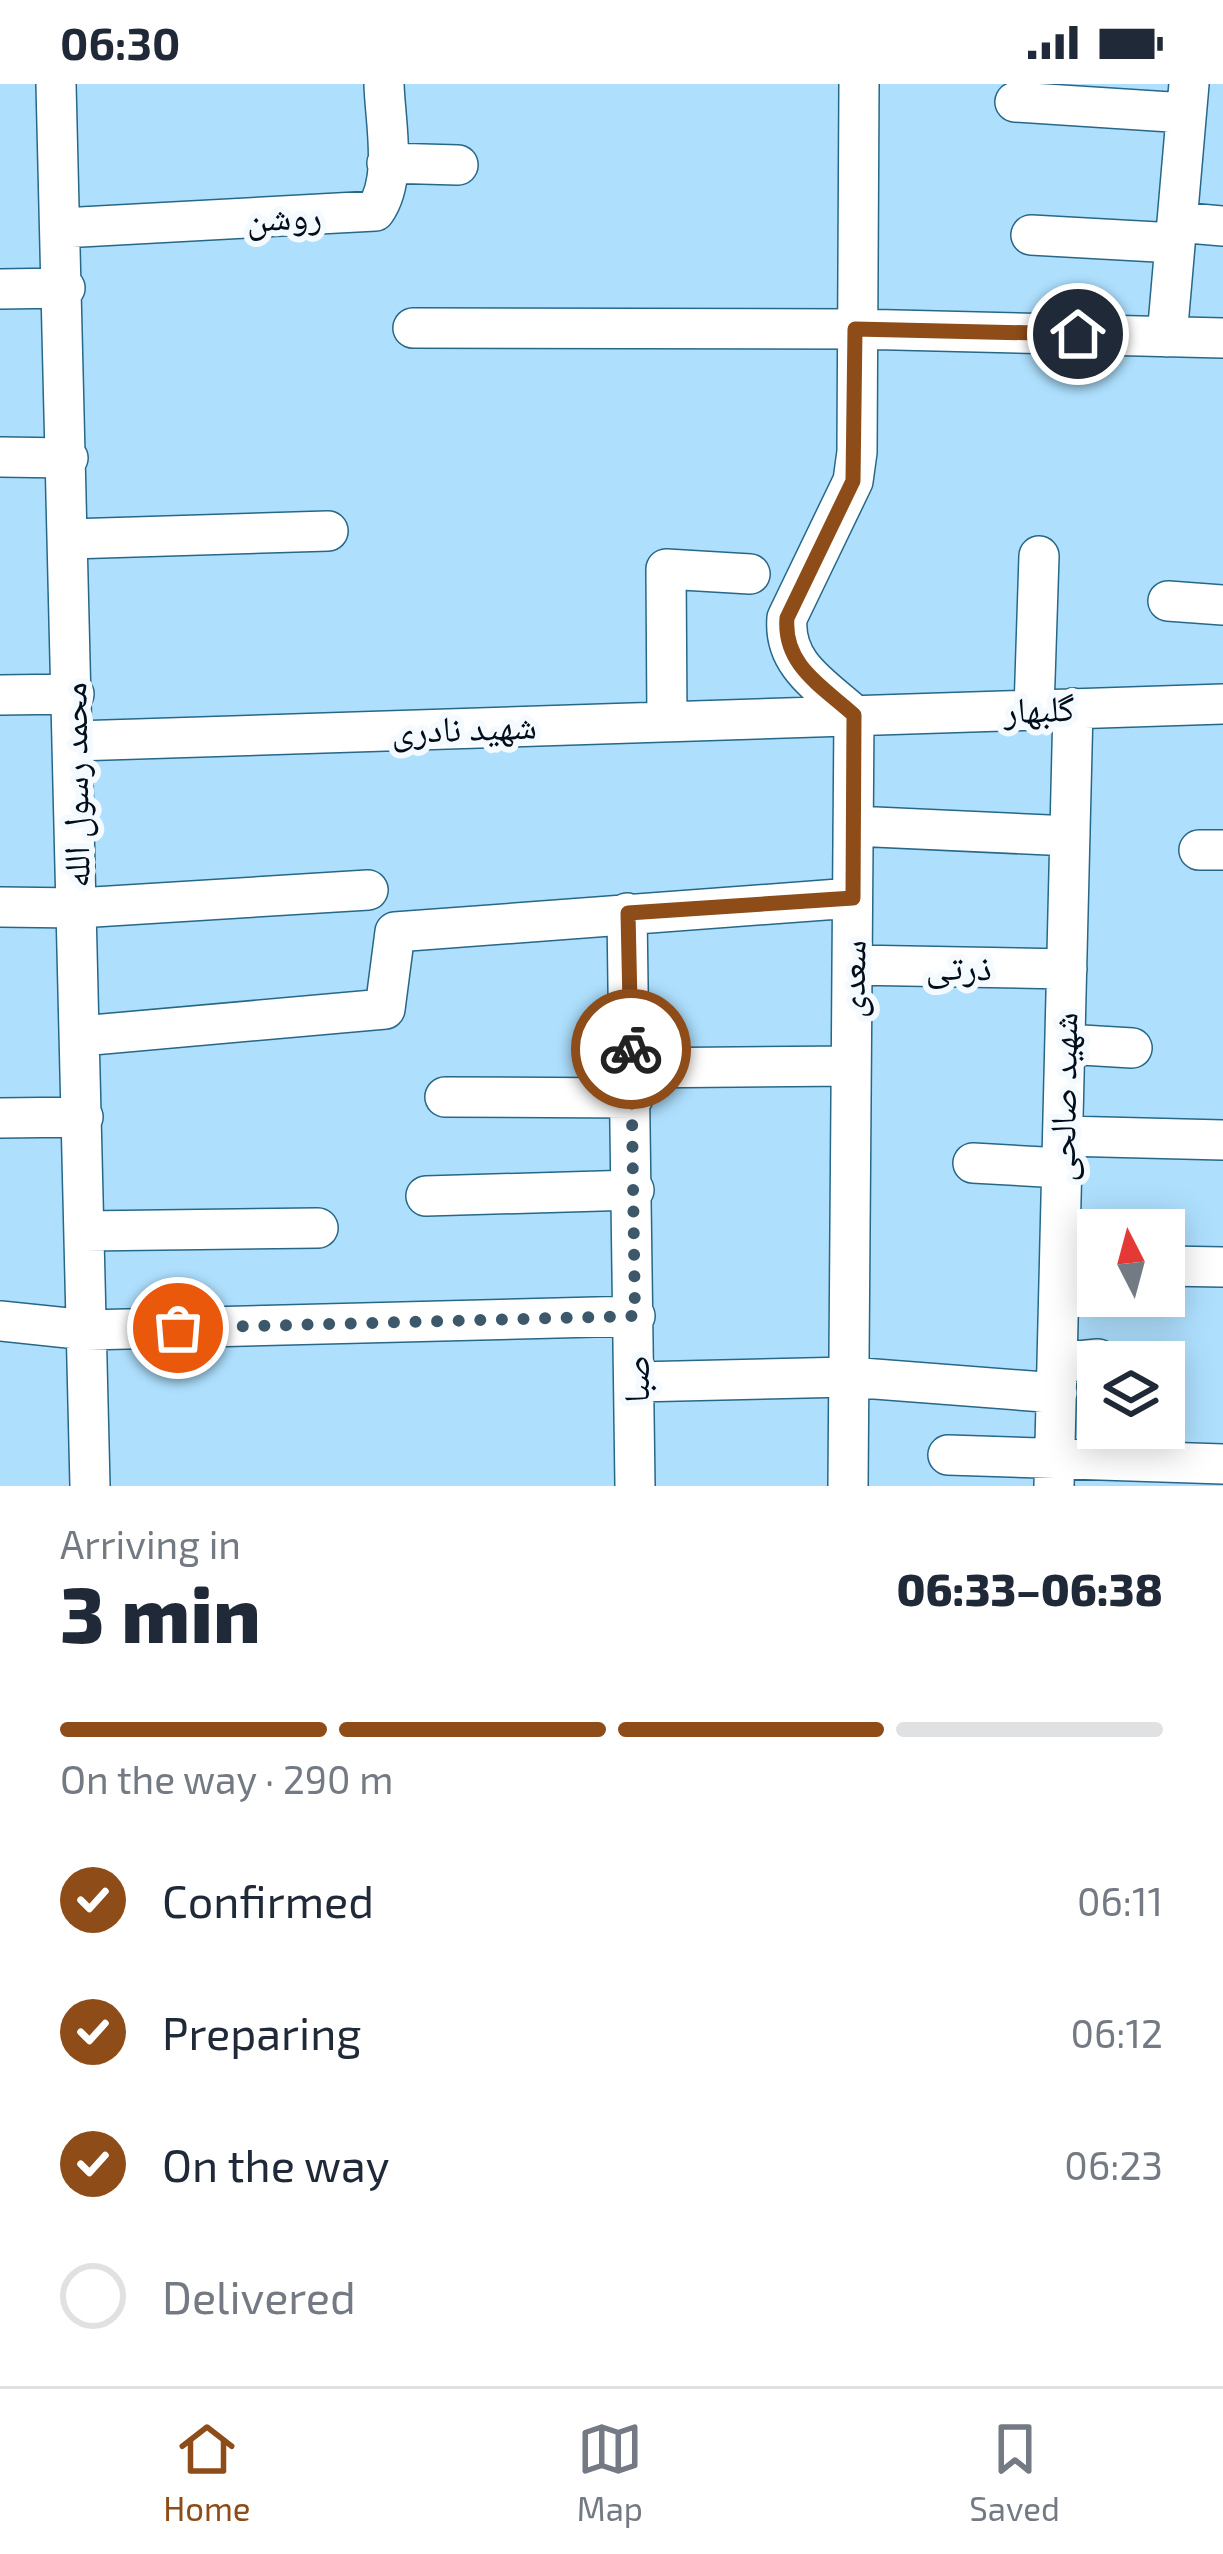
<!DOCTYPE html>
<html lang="en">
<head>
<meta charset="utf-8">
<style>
	body { margin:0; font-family:"Exo 2","Noto Naskh Arabic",sans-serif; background:#f2f2f3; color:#1f2937; height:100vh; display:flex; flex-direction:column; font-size:45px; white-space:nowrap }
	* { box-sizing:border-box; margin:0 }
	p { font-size:39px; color:#747a83 }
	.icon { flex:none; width:66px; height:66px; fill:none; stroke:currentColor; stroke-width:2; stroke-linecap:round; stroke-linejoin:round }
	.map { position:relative; height:1402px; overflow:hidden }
	.drawer { display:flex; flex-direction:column; background:#fff; flex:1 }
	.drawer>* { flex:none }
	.needle { width:78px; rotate:354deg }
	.buttons { position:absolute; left:1077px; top:1125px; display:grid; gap:24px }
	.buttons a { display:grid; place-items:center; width:108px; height:108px; border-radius:0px; background:#fff; box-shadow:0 6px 30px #0003; font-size:60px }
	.pin { position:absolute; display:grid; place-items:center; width:102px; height:102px; color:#fff; margin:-51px; border:6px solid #fff; border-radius:50%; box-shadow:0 3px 12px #0007 }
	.courier { position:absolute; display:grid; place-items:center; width:120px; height:120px; margin:-60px; border:9px solid #8d4c18; border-radius:50%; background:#fff; color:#222; box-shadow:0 3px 15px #0007 }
	.headline em { font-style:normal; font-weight:800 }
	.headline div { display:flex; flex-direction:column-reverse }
	.headline { display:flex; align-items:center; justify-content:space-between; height:204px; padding:0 60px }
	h1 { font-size:78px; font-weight:800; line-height:90px }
	.bar { display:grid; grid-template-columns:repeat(4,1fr); gap:18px 12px; align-content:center; height:144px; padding:0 60px }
	.bar i { height:15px; border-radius:9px; background:#e0e1e3 }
	.bar .current { background:#8d4c18 }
	.bar p { grid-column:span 4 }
	ol { padding:0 60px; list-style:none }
	li { display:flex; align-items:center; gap:36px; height:132px }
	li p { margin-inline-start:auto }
	li .icon { padding:12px; border-radius:50%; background:#8d4c18; color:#fff; stroke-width:4 }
	li:last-child { color:#747a83 }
	li i { width:66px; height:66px; border:6px solid #e0e1e3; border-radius:50% }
	.status { display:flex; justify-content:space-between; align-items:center; height:84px; padding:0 60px; background:#fff; direction:ltr }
	.status svg { height:33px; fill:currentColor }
	.tab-bar { display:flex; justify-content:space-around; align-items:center; height:168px; border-top:3px solid #e0e1e3; background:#fff; font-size:33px; color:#747a83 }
	.tab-bar a { display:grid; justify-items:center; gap:6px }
	.tab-bar .current { color:#8d4c18 }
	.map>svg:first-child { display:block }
</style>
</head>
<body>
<div class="status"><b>06:30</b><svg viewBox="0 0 49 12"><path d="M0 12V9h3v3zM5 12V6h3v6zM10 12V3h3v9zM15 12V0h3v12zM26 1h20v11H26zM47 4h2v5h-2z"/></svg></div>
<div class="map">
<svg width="1223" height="1402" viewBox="0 0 1223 1402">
	<rect width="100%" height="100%" fill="#aee0fe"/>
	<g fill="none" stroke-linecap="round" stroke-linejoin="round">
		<defs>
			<path id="minor" d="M 56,0 L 90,1402
				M 1015,18 L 1186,29
				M 387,79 L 458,81
				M 1177,138 L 1223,142
				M 62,144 L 375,127 C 398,95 385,38 384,0
				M 1031,151 L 1175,159
				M 0,205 L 65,204
				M 413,244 L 855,245 L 1223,254
				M 1167,253 L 1189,0
				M 0,373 L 68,374
				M 70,455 L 328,447
				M 1168,517 L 1223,521
				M 0,611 L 74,610
				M 1034,626 L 1039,472
				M 667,637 L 666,485 L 750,490
				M 75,657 L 1223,620
				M 853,742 L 1070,752
				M 1199,766 L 1223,766
				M 0,823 L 78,824 L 368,806
				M 627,829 L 635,1402
				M 852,881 L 1067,885
				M 81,952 L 385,925 L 395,848 L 852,814
				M 1065,960 L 1132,964
				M 632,984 L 851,982
				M 445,1013 L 633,1014
				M 0,1034 L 83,1033
				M 1063,1052 L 1223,1056
				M 973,1079 L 1062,1084
				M 426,1112 L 634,1106
				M 85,1147 L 318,1144
				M 1164,1182 L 1223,1183
				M 0,1237 L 87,1246 L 635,1232
				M 1057,1279 L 1098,1275
				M 636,1298 L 849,1293 L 1057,1309
				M 948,1371 L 1223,1380
				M 848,1402 L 854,631 C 822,602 783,581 787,534 L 853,397 L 857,368 L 859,0
				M 1054,1402 L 1073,624"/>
		</defs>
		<use href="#minor" stroke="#276788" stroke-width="42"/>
		<use href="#minor" stroke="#fff" stroke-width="39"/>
	</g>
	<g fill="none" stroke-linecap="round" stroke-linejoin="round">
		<path stroke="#3d586a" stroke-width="12" stroke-dasharray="0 21.6" d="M 178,1244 L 635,1232 L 631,965"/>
		<path stroke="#8d4c18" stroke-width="15" d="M 631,965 L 628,829 L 853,814 L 854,631 C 822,602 783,581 787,534 L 853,397 L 855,245 L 1078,250"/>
	</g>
	<g text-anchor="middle" stroke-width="12" stroke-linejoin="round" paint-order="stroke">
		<g font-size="36" fill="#000e1b" stroke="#f4fafe">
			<text transform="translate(284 133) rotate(-3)" y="13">روشن</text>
			<text transform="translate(1039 625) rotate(-2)" y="13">گلبهار</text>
			<text transform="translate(464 644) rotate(-2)" y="13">شهید نادری</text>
			<text transform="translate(75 701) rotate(-91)" y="13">محمد رسول الله</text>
			<text transform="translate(959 883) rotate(1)" y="13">ذرتی</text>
			<text transform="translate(852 895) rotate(-89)" y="13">سعدی</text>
			<text transform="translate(1063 1013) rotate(-89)" y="13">شهید صالحی</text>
			<text transform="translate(636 1295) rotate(-90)" y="13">صبا</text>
		</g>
	</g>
</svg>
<div class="buttons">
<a><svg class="needle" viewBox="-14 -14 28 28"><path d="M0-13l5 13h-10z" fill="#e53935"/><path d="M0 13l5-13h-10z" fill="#747a83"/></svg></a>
<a><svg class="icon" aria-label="layers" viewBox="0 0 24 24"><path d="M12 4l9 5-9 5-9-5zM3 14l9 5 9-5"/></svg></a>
</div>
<div class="pin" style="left:178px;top:1244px;background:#ea580c"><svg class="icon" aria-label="bag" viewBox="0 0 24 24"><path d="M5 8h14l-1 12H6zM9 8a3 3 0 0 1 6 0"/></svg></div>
<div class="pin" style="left:1078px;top:250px;background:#1f2937"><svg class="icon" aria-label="home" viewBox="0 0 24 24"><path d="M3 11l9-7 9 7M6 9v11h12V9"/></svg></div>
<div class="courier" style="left:631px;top:965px"><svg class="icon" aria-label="bike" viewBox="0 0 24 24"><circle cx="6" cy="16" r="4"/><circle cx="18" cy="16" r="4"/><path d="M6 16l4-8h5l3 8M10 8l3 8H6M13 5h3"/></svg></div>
</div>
<section class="drawer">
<div class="headline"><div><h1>3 min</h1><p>Arriving in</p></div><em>06:33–06:38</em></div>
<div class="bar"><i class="current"></i><i class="current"></i><i class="current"></i><i></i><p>On the way · 290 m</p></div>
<ol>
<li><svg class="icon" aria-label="check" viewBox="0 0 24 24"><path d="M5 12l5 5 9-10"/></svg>Confirmed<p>06:11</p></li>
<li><svg class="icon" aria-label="check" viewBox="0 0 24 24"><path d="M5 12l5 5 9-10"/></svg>Preparing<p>06:12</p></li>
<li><svg class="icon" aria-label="check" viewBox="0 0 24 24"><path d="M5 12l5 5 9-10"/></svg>On the way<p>06:23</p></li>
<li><i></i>Delivered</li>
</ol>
</section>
<nav class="tab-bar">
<a class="current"><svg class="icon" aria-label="home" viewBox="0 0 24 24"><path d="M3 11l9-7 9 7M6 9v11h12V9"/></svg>Home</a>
<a><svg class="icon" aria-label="map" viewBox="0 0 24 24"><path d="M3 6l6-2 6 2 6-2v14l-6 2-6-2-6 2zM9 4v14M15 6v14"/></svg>Map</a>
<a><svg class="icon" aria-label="saved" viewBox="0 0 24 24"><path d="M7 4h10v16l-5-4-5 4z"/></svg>Saved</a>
</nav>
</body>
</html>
